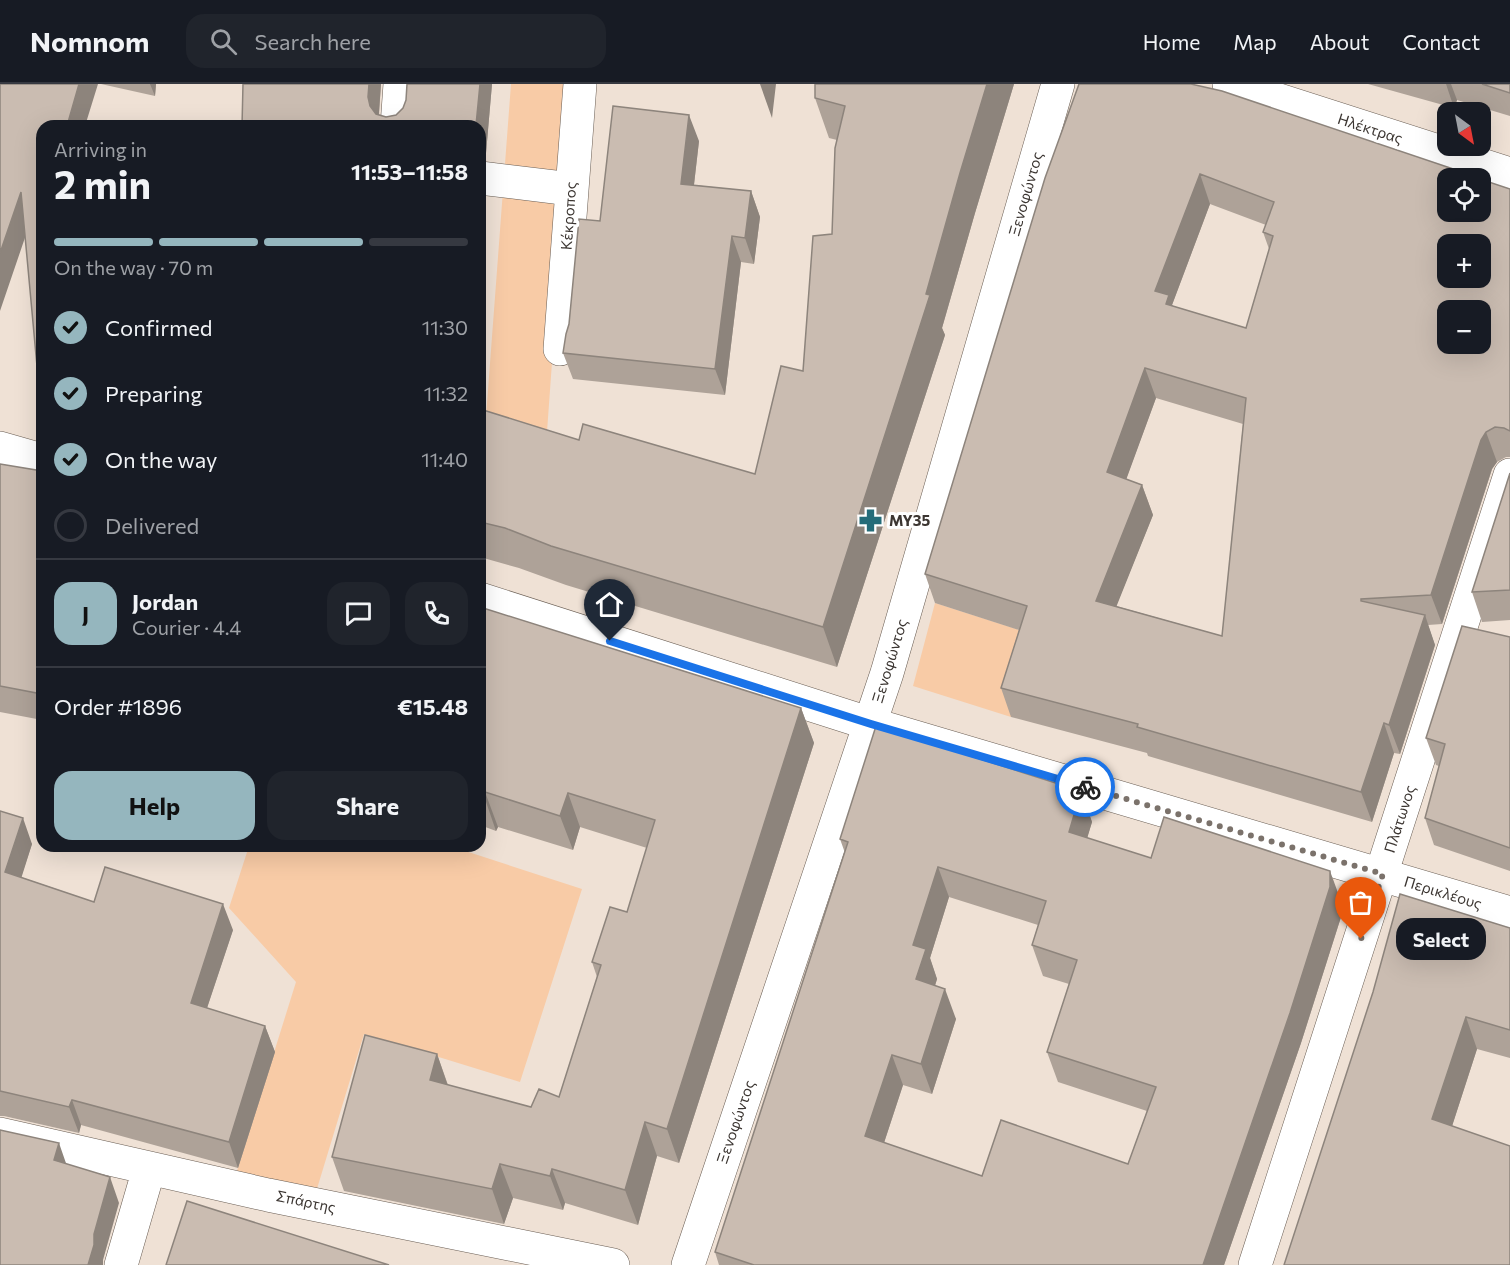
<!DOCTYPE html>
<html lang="en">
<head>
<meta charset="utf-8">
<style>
	body { margin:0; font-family:Commissioner,sans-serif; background:#20242c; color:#f1f3f6; height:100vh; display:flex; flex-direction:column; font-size:22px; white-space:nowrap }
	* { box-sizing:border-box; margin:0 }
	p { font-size:20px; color:#9ea1a6 }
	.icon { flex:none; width:33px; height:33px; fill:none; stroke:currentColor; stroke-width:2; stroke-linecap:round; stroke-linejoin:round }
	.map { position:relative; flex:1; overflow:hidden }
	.drawer { position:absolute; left:36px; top:36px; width:450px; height:732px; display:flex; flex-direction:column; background:#171b24; border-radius:18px; box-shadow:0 6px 24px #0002 }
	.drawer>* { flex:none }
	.needle { width:39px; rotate:148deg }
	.buttons { position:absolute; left:1437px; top:18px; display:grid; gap:12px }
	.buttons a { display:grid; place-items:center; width:54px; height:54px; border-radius:12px; background:#171b24; box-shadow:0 6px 24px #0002; font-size:30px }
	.pin { position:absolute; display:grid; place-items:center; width:51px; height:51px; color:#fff; margin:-62px -26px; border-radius:50% 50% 50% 0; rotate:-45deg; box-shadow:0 0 6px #0007 }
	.pin .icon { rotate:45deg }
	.courier { position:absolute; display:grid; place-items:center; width:60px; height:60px; margin:-30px; border:4px solid #1a73e8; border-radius:50%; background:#fff; color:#222; box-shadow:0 2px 8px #0007 }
	.bubble { position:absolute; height:42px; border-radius:18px; background:#171b24; box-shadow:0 6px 24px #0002; font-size:20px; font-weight:700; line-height:42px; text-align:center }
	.summary em { font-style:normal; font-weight:700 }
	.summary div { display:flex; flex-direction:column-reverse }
	.summary { display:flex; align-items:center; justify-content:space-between; height:102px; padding:0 18px }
	h1 { font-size:39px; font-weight:700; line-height:45px }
	.bar { display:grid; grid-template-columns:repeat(4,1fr); gap:9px 6px; align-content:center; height:72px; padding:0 18px }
	.bar i { height:8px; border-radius:4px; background:#363941 }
	.bar .current { background:#95b6be }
	.bar p { grid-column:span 4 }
	.line { display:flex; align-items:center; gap:15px; padding:0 18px; border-top:2px solid #363941 }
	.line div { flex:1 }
	.round { display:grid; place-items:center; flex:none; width:63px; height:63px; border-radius:18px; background:#20242c }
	ol { padding:0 18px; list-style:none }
	li { display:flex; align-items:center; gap:18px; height:66px }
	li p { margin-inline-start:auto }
	li .icon { padding:6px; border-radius:50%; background:#95b6be; color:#111; stroke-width:4 }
	li:last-child { color:#9ea1a6 }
	li i { width:33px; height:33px; border:3px solid #363941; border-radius:50% }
	.cta { display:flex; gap:12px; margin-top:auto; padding:12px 18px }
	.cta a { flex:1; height:69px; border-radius:18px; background:#95b6be; color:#111; font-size:24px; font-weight:700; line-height:69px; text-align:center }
	.cta a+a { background:#20242c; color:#f1f3f6 }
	header { display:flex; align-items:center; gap:36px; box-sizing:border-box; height:84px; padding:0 30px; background:#171b24; border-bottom:2px solid #363941 }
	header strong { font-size:28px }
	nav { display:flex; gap:33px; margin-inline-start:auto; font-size:21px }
	.search { width:420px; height:54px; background:#20242c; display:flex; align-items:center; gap:15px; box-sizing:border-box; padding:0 21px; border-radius:18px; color:#9ea1a6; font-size:22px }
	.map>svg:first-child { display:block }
</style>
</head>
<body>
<header>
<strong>Nomnom</strong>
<div class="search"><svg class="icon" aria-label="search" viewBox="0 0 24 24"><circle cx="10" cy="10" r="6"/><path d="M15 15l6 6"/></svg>Search here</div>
<nav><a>Home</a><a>Map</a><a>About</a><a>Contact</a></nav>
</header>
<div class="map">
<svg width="1510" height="1181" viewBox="0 0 1510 1181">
	<rect width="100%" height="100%" fill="#efe1d5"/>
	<path fill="#f8cba6" d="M 511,0 L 572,0 L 547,348 L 485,346 Z
		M 935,519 L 1038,552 L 1011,633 L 913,602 Z
		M 249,762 L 450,762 L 582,805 L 520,998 L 364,950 L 316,1108 L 236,1090 L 296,898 L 229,824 Z"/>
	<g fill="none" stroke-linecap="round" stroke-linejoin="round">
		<defs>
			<path id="minor" d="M 1229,0 L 1510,90
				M 397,42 L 400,0
				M 480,94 L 571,105
				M 560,265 L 580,0
				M 0,364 L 42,376
				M 480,515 L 871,640 L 1510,829
				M 0,1050 L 268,1111 L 613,1181
				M 121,1181 L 149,1085
				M 688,1181 L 887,589 L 1058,0
				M 1255,1181 L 1510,391"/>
		</defs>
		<use href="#minor" stroke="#695d53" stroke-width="34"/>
		<use href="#minor" stroke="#fff" stroke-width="33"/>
	</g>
	<path fill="#aea298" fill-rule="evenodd" d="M 101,0 L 156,0 L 155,12 Z
		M 243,0 L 381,0 L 379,31 L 386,33 L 396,31 L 492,0 L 486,69 L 483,68 L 482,75 L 480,76 L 480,42 L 242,42 Z
		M 815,0 L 1014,0 L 975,129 L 942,244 L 945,251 L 837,583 L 566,501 L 519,484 L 480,473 L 480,325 L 579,356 L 755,390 L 803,287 L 832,150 L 837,56 L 829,54 L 815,14 Z
		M 1079,0 L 1510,105 L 1510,373 L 1506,373 L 1497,378 L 1492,385 L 1442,540 L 1428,541 L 1435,561 L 1400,670 L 1394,669 L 1372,738 L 1148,672 L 1147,669 L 1011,633 L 1001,604 L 1019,546 L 935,519 L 925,490 ZM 1210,120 L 1266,141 L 1263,148 L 1269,165 L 1246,244 L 1173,222 L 1172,221 ZM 1156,314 L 1243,340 L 1222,552 L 1116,522 L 1153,431 L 1142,401 L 1126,395 Z
		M 1368,0 L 1510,0 L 1510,32 L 1457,16 L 1454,24 Z
		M 699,57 L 694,101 L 751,107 L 760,133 L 754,180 L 741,178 L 725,311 L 573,295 L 563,269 L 569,240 L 600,137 Z
		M 0,380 L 42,387 L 42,636 L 0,628 Z
		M 1510,389 L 1510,536 L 1482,538 L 1472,508 Z
		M 480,523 L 801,624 L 814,659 L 679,1079 L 657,1072 L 638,1141 L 565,1119 L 563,1126 L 513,1114 L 504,1140 L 344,1107 L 332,1073 L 437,970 L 448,1001 L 531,1023 L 559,1013 L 597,893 L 592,878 L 627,828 L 647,764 L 580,743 L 573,766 L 498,743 L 496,747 L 480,741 Z
		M 1510,553 L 1510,787 L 1434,761 L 1425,734 L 1439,682 L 1436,681 L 1426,654 Z
		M 1081,707 L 1092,738 L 1087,754 L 1151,774 L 1341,817 L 1341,833 L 1301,959 L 1224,1181 L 719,1181 L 715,1168 L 845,769 L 840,755 ZM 949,813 L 1038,841 L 1032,861 L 1043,892 L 1069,900 L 1047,968 L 1058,998 L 1147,1027 L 1128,1080 L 982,1092 L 884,1059 L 903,1001 L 932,1010 L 956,935 L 935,902 L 937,895 L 930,874 Z
		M 0,727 L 32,760 L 21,793 L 94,818 L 233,846 L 207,924 L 265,942 L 275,968 L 238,1084 L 81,1041 L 79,1049 L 4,1032 L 0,1032 Z
		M 1510,844 L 1510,974 L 1477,965 L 1452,1042 L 1284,1181 Z"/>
	<path fill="#8d847c" d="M 79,0 L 98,0 L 85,42 L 67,42 Z
		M 150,0 L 156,0 L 155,12 Z
		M 369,0 L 381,0 L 378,41 L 370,22 L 368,13 Z
		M 480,0 L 492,0 L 486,69 L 480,53 L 480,42 L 476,42 L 476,41 Z
		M 760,0 L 776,0 L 772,34 Z
		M 987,0 L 1014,0 L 975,129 L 942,244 L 945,251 L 837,583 L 823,543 L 926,210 L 960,89 Z
		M 1446,0 L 1451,0 L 1457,16 L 1454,24 Z
		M 689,31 L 699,57 L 691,126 L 681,100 Z
		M 480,60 L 483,68 L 482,75 L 480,69 Z
		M 1200,90 L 1210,120 L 1172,221 L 1179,241 L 1155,207 Z
		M 751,107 L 760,133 L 754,180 L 745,154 Z
		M 21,108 L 31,136 L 0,227 L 0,169 Z
		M 732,152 L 741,178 L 725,311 L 715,285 Z
		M 1145,284 L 1156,314 L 1118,418 L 1107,388 Z
		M 1486,348 L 1497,378 L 1492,385 L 1442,540 L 1431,511 L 1481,356 Z
		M 1142,401 L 1153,431 L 1107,546 L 1096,517 Z
		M 1425,531 L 1435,561 L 1400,670 L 1389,641 Z
		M 801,624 L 814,659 L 679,1079 L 667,1045 Z
		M 1384,639 L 1394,669 L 1372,738 L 1361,708 Z
		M 1081,707 L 1092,738 L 1080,778 L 1069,748 Z
		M 485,708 L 498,743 L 496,747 L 484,712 Z
		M 568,709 L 580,743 L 573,766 L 560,732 Z
		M 23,734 L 32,760 L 15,814 L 5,788 Z
		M 938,783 L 949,813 L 930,874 L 937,895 L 927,926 L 916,895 L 913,861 Z
		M 1330,787 L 1341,817 L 1341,833 L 1301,959 L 1224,1181 L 1203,1181 Z
		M 223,820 L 233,846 L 200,945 L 191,919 Z
		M 945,905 L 956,935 L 932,1010 L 921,980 Z
		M 1466,933 L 1477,965 L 1444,1067 L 1432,1035 Z
		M 265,942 L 275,968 L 238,1084 L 229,1058 Z
		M 437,970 L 449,1005 L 430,996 Z
		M 892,971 L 903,1001 L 876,1083 L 865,1052 Z
		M 72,1016 L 81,1041 L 79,1049 L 69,1023 Z
		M 645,1038 L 657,1072 L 638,1141 L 625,1106 Z
		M 59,1059 L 68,1085 L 54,1076 Z
		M 500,1080 L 513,1114 L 504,1140 L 492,1105 Z
		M 552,1085 L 565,1119 L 563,1126 L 550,1092 Z
		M 110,1093 L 119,1119 L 103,1176 L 103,1181 L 88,1181 L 94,1150 Z"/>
	<path fill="#cabcb1" stroke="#8d847c" stroke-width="1.5" fill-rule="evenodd" d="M 0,0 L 79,0 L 67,42 L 42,42 L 42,306 L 39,304 L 21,108 L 0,169 Z
		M 243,0 L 369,0 L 368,13 L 370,22 L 376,30 L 386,33 L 396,31 L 403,24 L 406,16 L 407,0 L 480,0 L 476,41 L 473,41 L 473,42 L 242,42 Z
		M 815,0 L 987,0 L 960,89 L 926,210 L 930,211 L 823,543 L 551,462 L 505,444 L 480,438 L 480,325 L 579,356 L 583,340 L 755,390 L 781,282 L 803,287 L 813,152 L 832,150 L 835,64 L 845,22 L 815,14 Z
		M 1079,0 L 1191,0 L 1222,7 L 1480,94 L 1448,94 L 1448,128 L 1480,128 L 1480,95 L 1510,105 L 1510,347 L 1504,344 L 1495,343 L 1486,348 L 1481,356 L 1431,511 L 1361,515 L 1361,517 L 1425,531 L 1389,641 L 1384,639 L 1361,708 L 1137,643 L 1138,640 L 1001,604 L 1027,522 L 925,490 L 1045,94 ZM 1200,90 L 1274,118 L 1263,148 L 1273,152 L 1246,244 L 1166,220 L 1169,211 L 1155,207 ZM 1448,160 L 1480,160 L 1480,194 L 1448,194 ZM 1448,226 L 1480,226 L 1480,260 L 1448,260 ZM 1145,284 L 1246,314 L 1222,552 L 1096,517 L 1142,401 L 1107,388 Z
		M 1482,0 L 1510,0 L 1510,9 Z
		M 613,22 L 689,31 L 681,100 L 751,107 L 745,154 L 732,152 L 715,285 L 563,269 L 566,250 L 569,240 L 579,135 L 600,137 Z
		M 0,380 L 42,387 L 42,610 L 0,602 Z
		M 1510,389 L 1510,506 L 1472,508 Z
		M 480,523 L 801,624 L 667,1045 L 645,1038 L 625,1106 L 552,1085 L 550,1092 L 500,1080 L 492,1105 L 332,1073 L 365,951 L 437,970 L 430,996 L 531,1023 L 539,1005 L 559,1013 L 601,881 L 592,878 L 610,823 L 627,828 L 655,736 L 568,709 L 560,732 L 485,708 L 484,712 L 480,711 Z
		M 1462,542 L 1510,553 L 1510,764 L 1425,734 L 1445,660 L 1426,654 Z
		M 876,642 L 1081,707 L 1069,748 L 1151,774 L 1164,733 L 1330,787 L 1330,803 L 1290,929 L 1203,1181 L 754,1181 L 715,1168 L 848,758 L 840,755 ZM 938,783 L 1046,817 L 1032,861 L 1077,876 L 1047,968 L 1156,1003 L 1128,1080 L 1001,1036 L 982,1092 L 865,1052 L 892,971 L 921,980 L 945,905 L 916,895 L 926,865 L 913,861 Z
		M 0,727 L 23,734 L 5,788 L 94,818 L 105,783 L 223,820 L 191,919 L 265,942 L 229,1058 L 72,1016 L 69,1023 L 0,1007 Z
		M 1400,810 L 1510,844 L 1510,946 L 1466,933 L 1432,1035 L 1510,1062 L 1510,1181 L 1284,1181 L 1373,908 Z
		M 0,1046 L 59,1059 L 54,1076 L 110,1093 L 94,1150 L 94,1161 L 88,1181 L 0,1181 Z
		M 187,1117 L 389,1181 L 166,1181 Z"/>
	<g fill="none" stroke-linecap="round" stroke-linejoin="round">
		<path stroke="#7b726b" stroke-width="6" stroke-dasharray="0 10.8" d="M 1085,703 L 1383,790 L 1361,855"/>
		<path stroke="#1a73e8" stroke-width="8" d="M 610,557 L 871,640 L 1085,703"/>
	</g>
	<defs>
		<symbol id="pharmacy-bare" viewBox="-9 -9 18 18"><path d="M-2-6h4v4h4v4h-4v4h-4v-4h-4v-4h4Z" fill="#256c79" stroke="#fff" stroke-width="2.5" paint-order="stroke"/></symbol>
	</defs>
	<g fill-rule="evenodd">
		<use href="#pharmacy-bare" x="854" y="420" width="33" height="33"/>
	</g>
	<g text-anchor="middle" stroke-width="6" stroke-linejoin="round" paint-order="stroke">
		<g font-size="15" fill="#3c3632" stroke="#fff">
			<text transform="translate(1370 45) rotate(18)" y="5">Ηλέκτρας</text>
			<text transform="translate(1026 110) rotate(-74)" y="5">Ξενοφώντος</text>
			<text transform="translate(569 132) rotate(-86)" y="5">Κέκροπος</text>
			<text transform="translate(890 577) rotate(-73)" y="5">Ξενοφώντος</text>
			<text transform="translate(1400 735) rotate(-72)" y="5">Πλάτωνος</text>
			<text transform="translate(1443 809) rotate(17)" y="5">Περικλέους</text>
			<text transform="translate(736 1038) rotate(-71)" y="5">Ξενοφώντος</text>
			<text transform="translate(306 1118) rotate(12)" y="5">Σπάρτης</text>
		</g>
		<g font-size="15" font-weight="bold" fill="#3c3632" stroke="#fff" text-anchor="start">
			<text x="889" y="442">MY35</text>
		</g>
	</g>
</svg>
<div class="buttons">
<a><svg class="needle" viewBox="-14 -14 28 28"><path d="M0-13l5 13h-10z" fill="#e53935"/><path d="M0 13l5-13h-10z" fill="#9ea1a6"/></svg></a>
<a><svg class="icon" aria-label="locate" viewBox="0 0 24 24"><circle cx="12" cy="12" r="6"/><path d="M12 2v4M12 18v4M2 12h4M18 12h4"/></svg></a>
<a>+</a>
<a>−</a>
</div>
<div class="pin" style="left:1361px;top:855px;background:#ea580c"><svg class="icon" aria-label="bag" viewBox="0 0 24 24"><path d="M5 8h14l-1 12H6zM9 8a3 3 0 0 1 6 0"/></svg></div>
<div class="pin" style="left:610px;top:557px;background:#1f2937"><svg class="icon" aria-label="home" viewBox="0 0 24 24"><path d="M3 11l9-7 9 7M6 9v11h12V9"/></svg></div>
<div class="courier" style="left:1085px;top:703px"><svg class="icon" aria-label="bike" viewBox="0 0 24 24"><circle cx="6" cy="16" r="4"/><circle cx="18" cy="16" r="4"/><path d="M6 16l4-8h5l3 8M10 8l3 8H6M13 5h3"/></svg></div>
<div class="bubble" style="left:1396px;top:834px;width:90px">Select</div>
<section class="drawer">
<div class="summary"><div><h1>2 min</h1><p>Arriving in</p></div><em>11:53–11:58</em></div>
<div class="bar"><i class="current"></i><i class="current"></i><i class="current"></i><i></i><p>On the way · 70 m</p></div>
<ol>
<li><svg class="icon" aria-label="check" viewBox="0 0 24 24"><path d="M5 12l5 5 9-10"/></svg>Confirmed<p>11:30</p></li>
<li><svg class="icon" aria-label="check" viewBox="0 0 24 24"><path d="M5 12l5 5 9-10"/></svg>Preparing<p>11:32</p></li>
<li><svg class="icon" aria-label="check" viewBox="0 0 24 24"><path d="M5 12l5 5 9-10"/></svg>On the way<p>11:40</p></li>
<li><i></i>Delivered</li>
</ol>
<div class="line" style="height:108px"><b class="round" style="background:#95b6be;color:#111">J</b><div><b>Jordan</b><p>Courier · 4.4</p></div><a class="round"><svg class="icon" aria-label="chat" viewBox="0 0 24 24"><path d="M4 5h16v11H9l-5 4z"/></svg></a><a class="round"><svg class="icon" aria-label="phone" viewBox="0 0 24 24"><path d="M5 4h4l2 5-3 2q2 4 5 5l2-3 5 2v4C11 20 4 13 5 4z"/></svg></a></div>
<div class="line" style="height:78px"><div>Order #1896</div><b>€15.48</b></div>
<div class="cta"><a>Help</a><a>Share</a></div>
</section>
</div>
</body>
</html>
